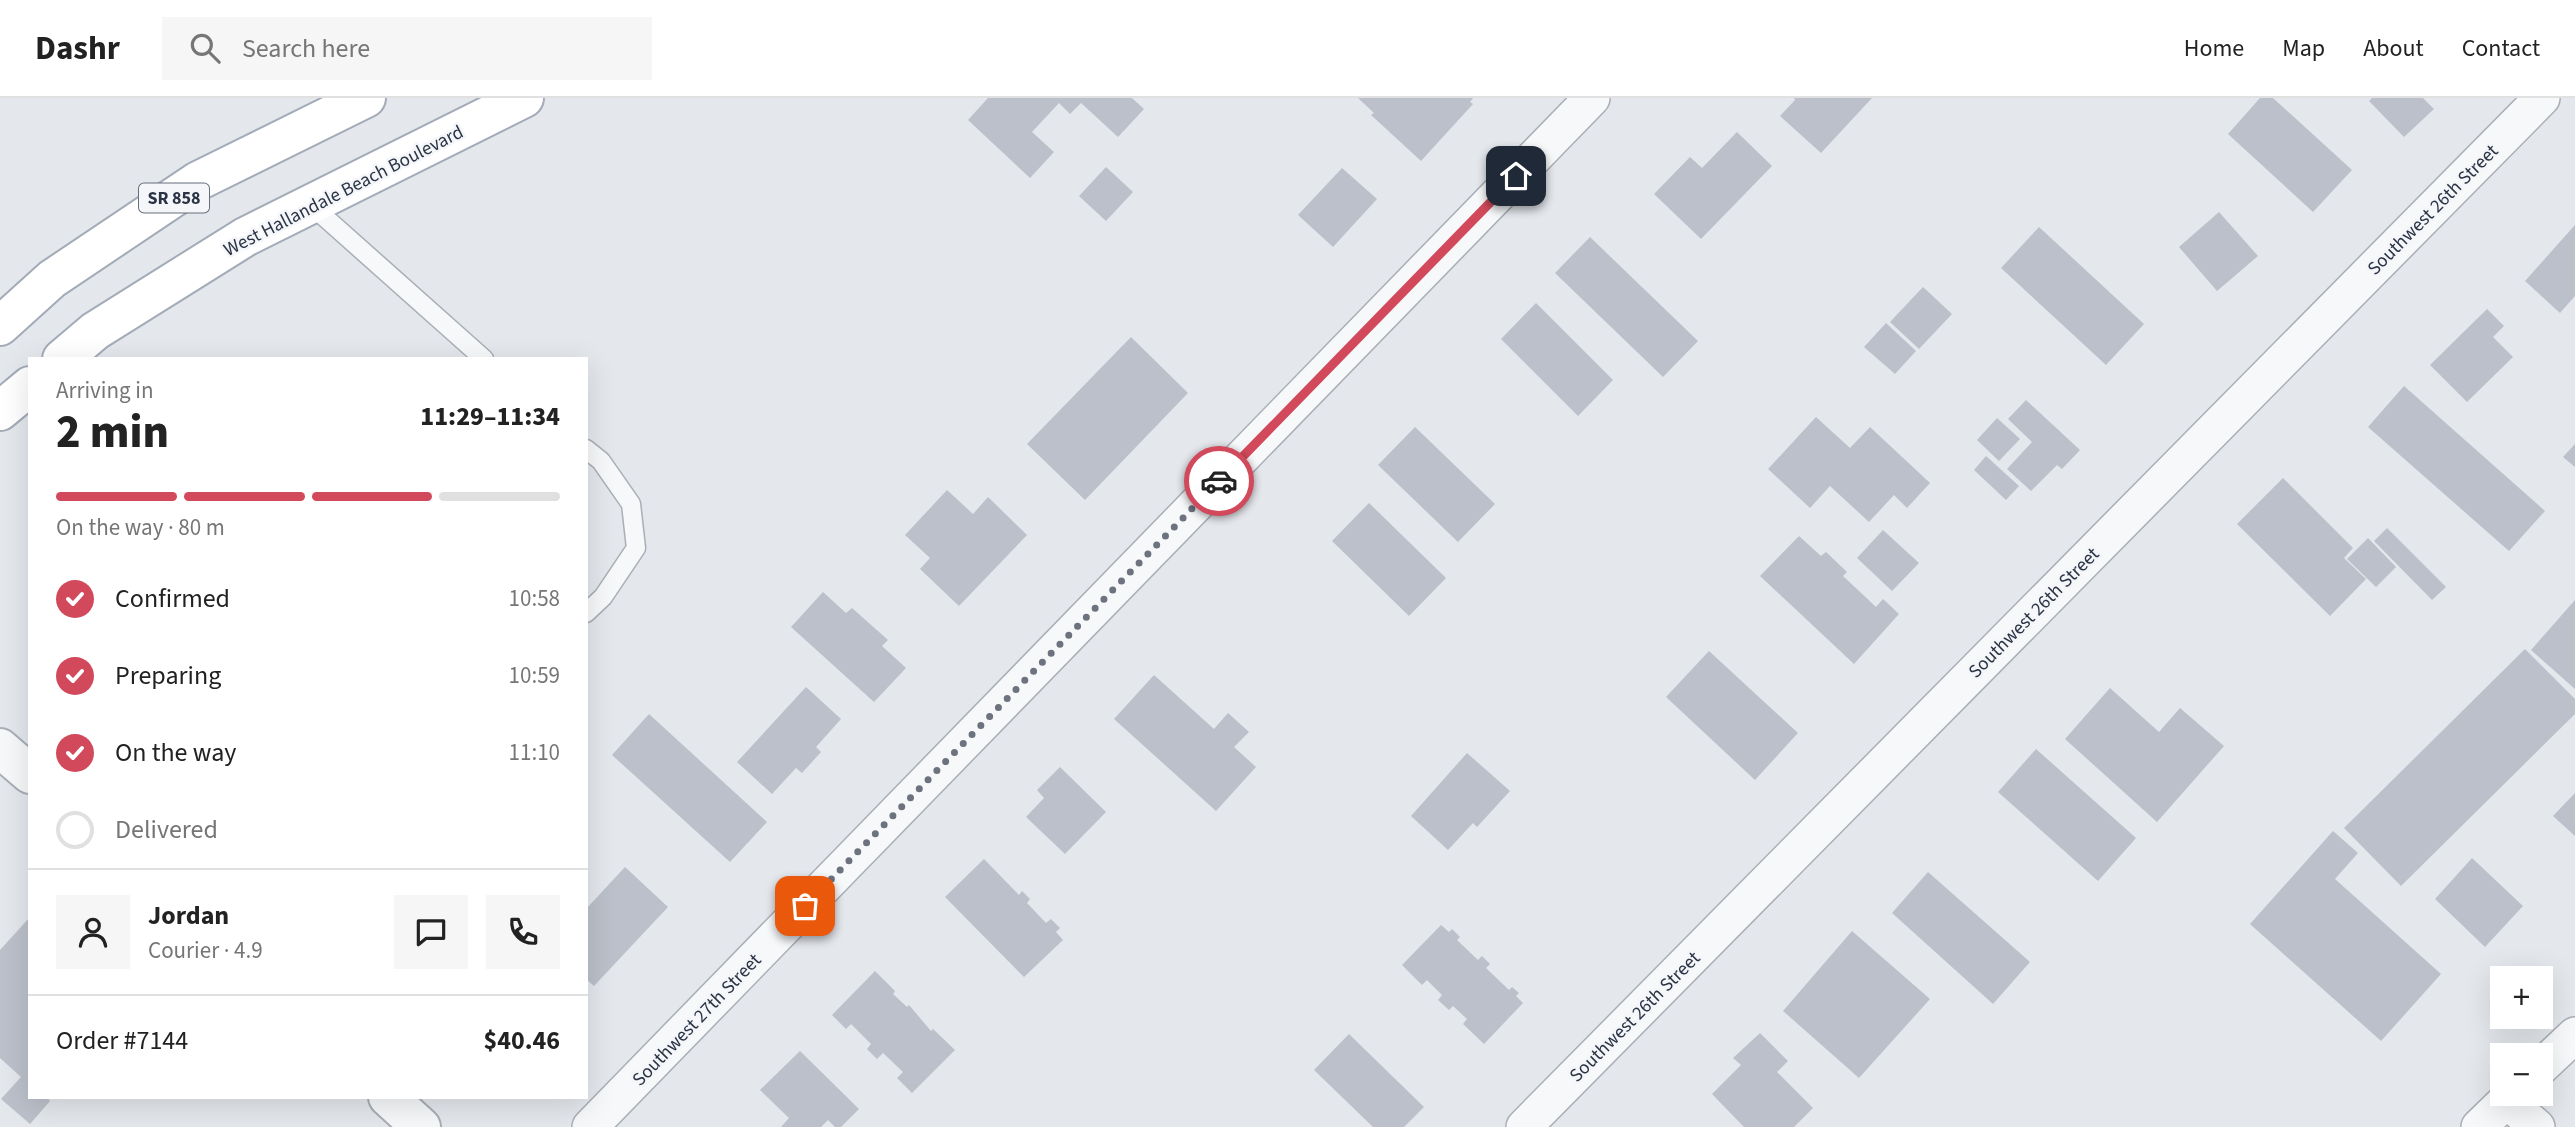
<!DOCTYPE html>
<html lang="en">
<head>
<meta charset="utf-8">
<style>
	body { margin:0; font-family:"Source Sans 3",sans-serif; background:#f6f6f6; color:#222; height:100vh; display:flex; flex-direction:column; font-size:26px; white-space:nowrap }
	* { box-sizing:border-box; margin:0 }
	p { font-size:23px; color:#767676 }
	.icon { flex:none; width:38px; height:38px; fill:none; stroke:currentColor; stroke-width:2; stroke-linecap:round; stroke-linejoin:round }
	.map { position:relative; flex:1; overflow:hidden }
	.panel { position:absolute; left:28px; top:259px; width:560px; height:742px; display:flex; flex-direction:column; background:#fff; border-radius:0px; box-shadow:0 7px 28px #0002 }
	.panel>* { flex:none }
	.tools { position:absolute; left:2490px; top:868px; display:grid; gap:14px }
	.tools a { display:grid; place-items:center; width:63px; height:63px; border-radius:0px; background:#fff; box-shadow:0 7px 28px #0002; font-size:35px }
	.pin { position:absolute; display:grid; place-items:center; width:60px; height:60px; color:#fff; margin:-30px; border-radius:14px; box-shadow:0 4px 10px #0006 }
	.courier { position:absolute; display:grid; place-items:center; width:70px; height:70px; margin:-35px; border:5px solid #d1495b; border-radius:50%; background:#fff; color:#222; box-shadow:0 2px 9px #0007 }
	.overview em { font-style:normal; font-weight:800 }
	.overview div { display:flex; flex-direction:column-reverse }
	.overview { display:flex; align-items:center; justify-content:space-between; height:119px; padding:0 28px }
	h1 { font-size:46px; font-weight:800; line-height:52px }
	.bar { display:grid; grid-template-columns:repeat(4,1fr); gap:10px 7px; align-content:center; height:84px; padding:0 28px }
	.bar i { height:9px; border-radius:5px; background:#e0e0e0 }
	.bar .current { background:#d1495b }
	.bar p { grid-column:span 4 }
	.line { display:flex; align-items:center; gap:18px; padding:0 28px; border-top:2px solid #e0e0e0 }
	.line div { flex:1 }
	.round { display:grid; place-items:center; flex:none; width:74px; height:74px; border-radius:0px; background:#f6f6f6 }
	ol { padding:0 28px; list-style:none }
	li { display:flex; align-items:center; gap:21px; height:77px }
	li p { margin-inline-start:auto }
	li .icon { padding:7px; border-radius:50%; background:#d1495b; color:#fff; stroke-width:4 }
	li:last-child { color:#767676 }
	li i { width:38px; height:38px; border:4px solid #e0e0e0; border-radius:50% }
	header { display:flex; align-items:center; gap:42px; box-sizing:border-box; height:98px; padding:0 35px; background:#fff; border-bottom:2px solid #e0e0e0 }
	header strong { font-size:33px }
	nav { display:flex; gap:38px; margin-inline-start:auto; font-size:24px }
	.search { width:490px; height:63px; background:#f6f6f6; display:flex; align-items:center; gap:18px; box-sizing:border-box; padding:0 24px; border-radius:0px; color:#767676; font-size:26px }
	.map>svg:first-child { display:block }
</style>
</head>
<body>
<header>
<strong>Dashr</strong>
<div class="search"><svg class="icon" aria-label="search" viewBox="0 0 24 24"><circle cx="10" cy="10" r="6"/><path d="M15 15l6 6"/></svg>Search here</div>
<nav><a>Home</a><a>Map</a><a>About</a><a>Contact</a></nav>
</header>
<div class="map">
<svg width="2575" height="1029" viewBox="0 0 2575 1029">
	<rect width="100%" height="100%" fill="#e4e7ec"/>
	<path fill="#bbc0ca" d="M 988,0 L 1132,0 L 1144,11 L 1118,39 L 1081,5 L 1070,16 L 1059,5 L 1032,34 L 1054,54 L 1030,80 L 968,22 Z
		M 1358,0 L 1473,0 L 1470,4 L 1473,6 L 1421,63 L 1371,17 L 1374,15 Z
		M 1794,0 L 1872,0 L 1821,55 L 1780,18 L 1795,2 Z
		M 2260,0 L 2273,0 L 2352,72 L 2313,114 L 2228,36 Z
		M 2372,0 L 2423,0 L 2434,11 L 2404,39 L 2369,3 Z
		M 1737,34 L 1772,68 L 1701,141 L 1654,96 L 1690,59 L 1702,70 Z
		M 1106,69 L 1133,94 L 1106,123 L 1079,98 Z
		M 1342,70 L 1377,101 L 1333,149 L 1298,117 Z
		M 2219,114 L 2258,158 L 2217,193 L 2179,149 Z
		M 2575,127 L 2575,198 L 2560,215 L 2525,183 Z
		M 2039,129 L 2144,226 L 2106,267 L 2001,170 Z
		M 1590,139 L 1698,243 L 1663,279 L 1555,175 Z
		M 1923,189 L 1952,216 L 1919,251 L 1890,224 Z
		M 1536,205 L 1613,282 L 1578,318 L 1501,241 Z
		M 2487,211 L 2504,228 L 2493,239 L 2513,259 L 2467,304 L 2430,267 Z
		M 1886,225 L 1916,253 L 1895,276 L 1864,249 Z
		M 1131,239 L 1188,295 L 1085,402 L 1027,346 Z
		M 2404,288 L 2545,413 L 2509,453 L 2368,329 Z
		M 2026,302 L 2080,352 L 2062,371 L 2057,367 L 2031,393 L 2007,371 L 2032,344 L 2008,321 Z
		M 1816,319 L 1850,350 L 1870,329 L 1930,385 L 1907,410 L 1894,397 L 1869,424 L 1830,388 L 1810,410 L 1768,371 Z
		M 1997,320 L 2020,341 L 1999,363 L 1977,342 Z
		M 1415,329 L 1495,406 L 1458,444 L 1378,367 Z
		M 2575,346 L 2575,369 L 2563,359 Z
		M 1986,358 L 2019,388 L 2006,402 L 1974,372 Z
		M 2283,380 L 2353,450 L 2344,460 L 2366,481 L 2330,518 L 2237,426 Z
		M 947,392 L 973,416 L 988,399 L 1027,437 L 959,508 L 920,471 L 930,460 L 905,437 Z
		M 1369,405 L 1446,480 L 1409,518 L 1332,443 Z
		M 2387,430 L 2446,489 L 2432,502 L 2374,443 Z
		M 1883,432 L 1919,465 L 1892,493 L 1857,460 Z
		M 1799,438 L 1821,458 L 1826,454 L 1847,474 L 1843,478 L 1876,509 L 1883,501 L 1899,516 L 1854,566 L 1760,478 Z
		M 2368,440 L 2396,469 L 2376,489 L 2347,461 Z
		M 823,494 L 846,515 L 852,510 L 888,542 L 882,548 L 906,570 L 874,604 L 791,529 Z
		M 2575,502 L 2575,591 L 2531,552 Z
		M 2525,551 L 2575,601 L 2575,616 L 2401,788 L 2344,730 Z
		M 1709,553 L 1798,635 L 1755,682 L 1666,599 Z
		M 1154,577 L 1214,631 L 1228,615 L 1249,634 L 1234,649 L 1256,669 L 1216,713 L 1114,621 Z
		M 806,589 L 841,621 L 816,649 L 821,654 L 802,675 L 796,670 L 772,696 L 737,664 Z
		M 2110,590 L 2159,634 L 2180,610 L 2224,648 L 2157,724 L 2065,641 Z
		M 649,616 L 767,724 L 730,764 L 612,657 Z
		M 2036,651 L 2136,740 L 2098,783 L 1998,694 Z
		M 1467,655 L 1510,693 L 1477,729 L 1473,725 L 1448,752 L 1411,718 Z
		M 1060,669 L 1106,714 L 1065,756 L 1026,719 L 1044,700 L 1037,692 Z
		M 2575,695 L 2575,738 L 2553,718 Z
		M 2333,733 L 2358,755 L 2335,781 L 2441,876 L 2381,943 L 2250,826 Z
		M 2472,760 L 2523,808 L 2485,849 L 2435,801 Z
		M 984,761 L 1019,797 L 1022,793 L 1030,801 L 1027,805 L 1046,825 L 1051,821 L 1060,830 L 1056,834 L 1063,842 L 1024,879 L 945,799 Z
		M 625,769 L 668,809 L 594,888 L 586,881 L 586,811 Z
		M 1928,774 L 2030,864 L 1993,906 L 1892,815 Z
		M 30,819 L 30,999 L 47,999 L 50,1003 L 30,1026 L 1,1001 L 21,979 L 0,960 L 0,852 Z
		M 1441,827 L 1449,834 L 1452,831 L 1460,839 L 1457,842 L 1478,862 L 1482,858 L 1490,866 L 1486,870 L 1509,892 L 1512,889 L 1519,895 L 1516,898 L 1523,905 L 1484,946 L 1463,926 L 1467,921 L 1453,908 L 1449,912 L 1438,902 L 1442,897 L 1427,882 L 1422,887 L 1402,867 Z
		M 1852,833 L 1930,901 L 1859,980 L 1783,913 Z
		M 875,873 L 895,893 L 893,896 L 907,909 L 909,907 L 931,933 L 933,931 L 955,952 L 912,995 L 897,980 L 903,974 L 883,955 L 877,961 L 867,951 L 871,946 L 851,926 L 846,931 L 832,917 Z
		M 1760,935 L 1788,963 L 1777,974 L 1813,1010 L 1794,1029 L 1744,1029 L 1712,996 L 1741,967 L 1733,960 Z
		M 1349,936 L 1424,1009 L 1404,1029 L 1373,1029 L 1314,972 Z
		M 800,953 L 859,1011 L 841,1029 L 835,1029 L 828,1022 L 821,1029 L 781,1029 L 789,1020 L 760,992 Z"/>
	<g fill="none" stroke-linecap="round" stroke-linejoin="round">
		<defs>
			<path id="service" d="M 311,107 L 484,261
				M 586,351 L 601,363 L 631,406 L 636,450 L 603,499 L 586,515"/>
			<path id="minor" d="M 2541,969 L 2575,937
				M 2506,1002 L 2537,1029
				M 590,1029 L 1592,0
				M 1524,1029 L 2542,0
				M 2479,1029 L 2513,996"/>
			<path id="tertiary" d="M 0,650 L 30,676
				M 388,999 L 421,1029"/>
			<path id="primary" d="M 0,228 L 52,181 L 198,83 L 366,0
				M 62,261 L 95,233 L 245,139 L 524,0
				M 0,313 L 30,288"/>
		</defs>
		<use href="#service" stroke="#a9aeb7" stroke-width="21"/>
		<use href="#minor" stroke="#a9aeb7" stroke-width="38"/>
		<use href="#tertiary" stroke="#a9aeb7" stroke-width="42"/>
		<use href="#primary" stroke="#a3abb8" stroke-width="42"/>
		<use href="#service" stroke="#f7f8fa" stroke-width="18"/>
		<use href="#minor" stroke="#f7f8fa" stroke-width="35"/>
		<use href="#tertiary" stroke="#f7f8fa" stroke-width="38"/>
		<use href="#primary" stroke="#fff" stroke-width="38"/>
	</g>
	<g fill="none" stroke-linecap="round" stroke-linejoin="round">
		<path stroke="#6c737f" stroke-width="7" stroke-dasharray="0 12.6" d="M 805,808 L 1219,383"/>
		<path stroke="#d1495b" stroke-width="9" d="M 1219,383 L 1516,78"/>
	</g>
	<g text-anchor="middle" stroke-width="5" stroke-linejoin="round" paint-order="stroke">
		<rect fill="#f4f6f9" stroke="#676e7b" stroke-width="2" x="139" y="85.5" width="70" height="29" rx="5"/>
		<g font-size="18" font-weight="bold" fill="#2b3445">
			<text x="174" y="106">SR 858</text>
		</g>
		<g font-size="19" fill="#2b3445" stroke="#f4f6f9">
			<text transform="translate(343 92) rotate(-27)" y="7">West Hallandale Beach Boulevard</text>
			<text transform="translate(2432 111) rotate(-45)" y="7">Southwest 26th Street</text>
			<text transform="translate(2033 514) rotate(-45)" y="7">Southwest 26th Street</text>
			<text transform="translate(1634 918) rotate(-45)" y="7">Southwest 26th Street</text>
			<text transform="translate(696 921) rotate(-46)" y="7">Southwest 27th Street</text>
		</g>
	</g>
</svg>
<div class="tools">
<a>+</a>
<a>−</a>
</div>
<div class="pin" style="left:805px;top:808px;background:#ea580c"><svg class="icon" aria-label="bag" viewBox="0 0 24 24"><path d="M5 8h14l-1 12H6zM9 8a3 3 0 0 1 6 0"/></svg></div>
<div class="pin" style="left:1516px;top:78px;background:#1f2937"><svg class="icon" aria-label="home" viewBox="0 0 24 24"><path d="M3 11l9-7 9 7M6 9v11h12V9"/></svg></div>
<div class="courier" style="left:1219px;top:383px"><svg class="icon" aria-label="car" viewBox="0 0 24 24"><path d="M5 17H2v-5l4-1 3-4h7l3 4 3 1v5h-3M9 17h6M6 11h13"/><circle cx="7" cy="17" r="2"/><circle cx="17" cy="17" r="2"/></svg></div>
<section class="panel">
<div class="overview"><div><h1>2 min</h1><p>Arriving in</p></div><em>11:29–11:34</em></div>
<div class="bar"><i class="current"></i><i class="current"></i><i class="current"></i><i></i><p>On the way · 80 m</p></div>
<ol>
<li><svg class="icon" aria-label="check" viewBox="0 0 24 24"><path d="M5 12l5 5 9-10"/></svg>Confirmed<p>10:58</p></li>
<li><svg class="icon" aria-label="check" viewBox="0 0 24 24"><path d="M5 12l5 5 9-10"/></svg>Preparing<p>10:59</p></li>
<li><svg class="icon" aria-label="check" viewBox="0 0 24 24"><path d="M5 12l5 5 9-10"/></svg>On the way<p>11:10</p></li>
<li><i></i>Delivered</li>
</ol>
<div class="line" style="height:126px"><a class="round"><svg class="icon" aria-label="person" viewBox="0 0 24 24"><circle cx="12" cy="8" r="4"/><path d="M4 21q1-7 8-7t8 7"/></svg></a><div><b>Jordan</b><p>Courier · 4.9</p></div><a class="round"><svg class="icon" aria-label="chat" viewBox="0 0 24 24"><path d="M4 5h16v11H9l-5 4z"/></svg></a><a class="round"><svg class="icon" aria-label="phone" viewBox="0 0 24 24"><path d="M5 4h4l2 5-3 2q2 4 5 5l2-3 5 2v4C11 20 4 13 5 4z"/></svg></a></div>
<div class="line" style="height:91px"><div>Order #7144</div><b>$40.46</b></div>
</section>
</div>
</body>
</html>
